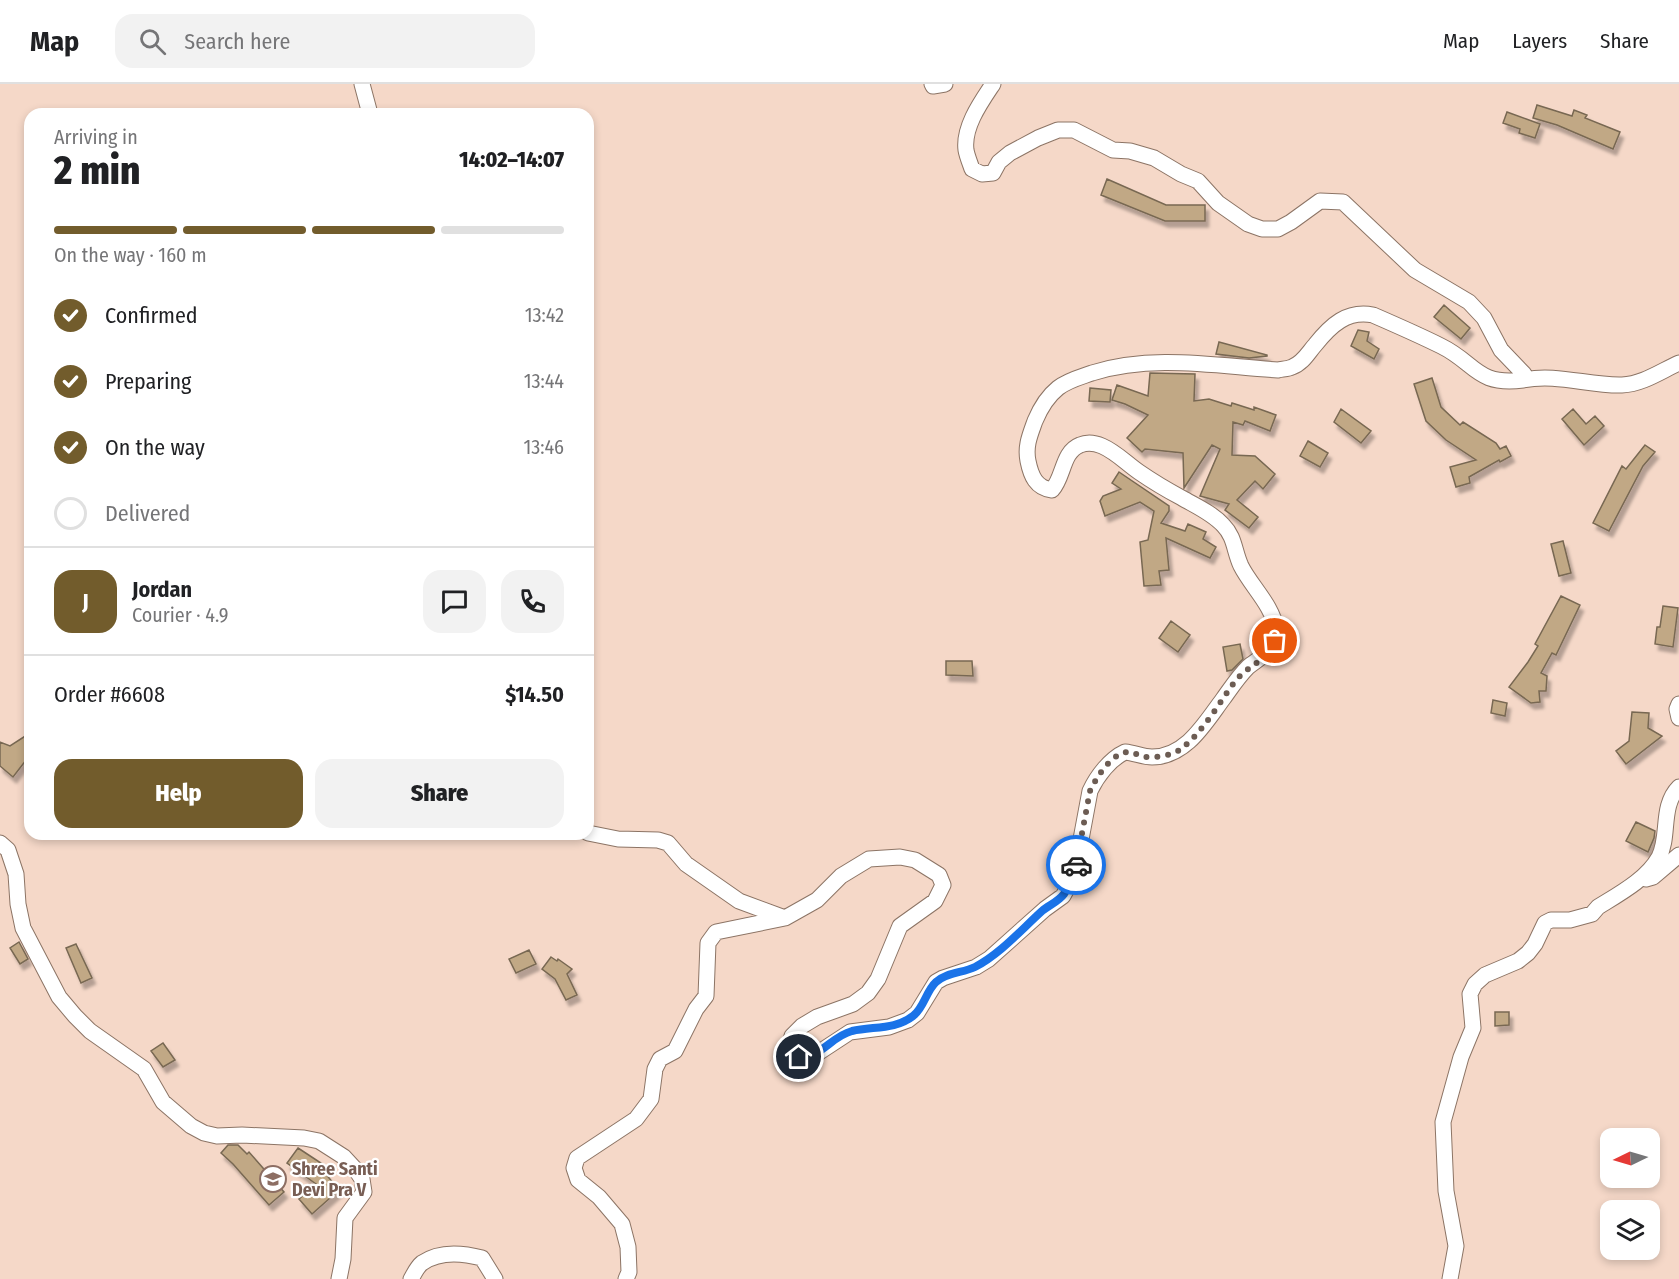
<!DOCTYPE html>
<html lang="en">
<head>
<meta charset="utf-8">
<style>
	body { margin:0; font-family:"Fira Sans Condensed",sans-serif; background:#f2f2f2; color:#202124; height:100vh; display:flex; flex-direction:column; font-size:22px; white-space:nowrap }
	* { box-sizing:border-box; margin:0 }
	p { font-size:20px; color:#757577 }
	.icon { flex:none; width:33px; height:33px; fill:none; stroke:currentColor; stroke-width:2; stroke-linecap:round; stroke-linejoin:round }
	.map { position:relative; flex:1; overflow:hidden }
	.details { position:absolute; left:24px; top:24px; width:570px; height:732px; display:flex; flex-direction:column; background:#fff; border-radius:18px; box-shadow:0 3px 9px #0003 }
	.details>* { flex:none }
	.needle { width:39px; rotate:265deg }
	.tools { position:absolute; left:1600px; top:1044px; display:grid; gap:12px }
	.tools a { display:grid; place-items:center; width:60px; height:60px; border-radius:12px; background:#fff; box-shadow:0 3px 9px #0003; font-size:30px }
	.pin { position:absolute; display:grid; place-items:center; width:51px; height:51px; color:#fff; margin:-26px; border:3px solid #fff; border-radius:50%; box-shadow:0 2px 6px #0007 }
	.courier { position:absolute; display:grid; place-items:center; width:60px; height:60px; margin:-30px; border:4px solid #1a73e8; border-radius:50%; background:#fff; color:#222; box-shadow:0 2px 8px #0007 }
	.summary em { font-style:normal; font-weight:800 }
	.summary div { display:flex; flex-direction:column-reverse }
	.summary { display:flex; align-items:center; justify-content:space-between; height:102px; padding:0 30px }
	h1 { font-size:39px; font-weight:800; line-height:45px }
	.bar { display:grid; grid-template-columns:repeat(4,1fr); gap:9px 6px; align-content:center; height:72px; padding:0 30px }
	.bar i { height:8px; border-radius:4px; background:#e0e0e0 }
	.bar .current { background:#725c2c }
	.bar p { grid-column:span 4 }
	.line { display:flex; align-items:center; gap:15px; padding:0 30px; border-top:2px solid #e0e0e0 }
	.line div { flex:1 }
	.round { display:grid; place-items:center; flex:none; width:63px; height:63px; border-radius:18px; background:#f2f2f2 }
	ol { padding:0 30px; list-style:none }
	li { display:flex; align-items:center; gap:18px; height:66px }
	li p { margin-inline-start:auto }
	li .icon { padding:6px; border-radius:50%; background:#725c2c; color:#fff; stroke-width:4 }
	li:last-child { color:#757577 }
	li i { width:33px; height:33px; border:3px solid #e0e0e0; border-radius:50% }
	.action { display:flex; gap:12px; margin-top:auto; padding:12px 30px }
	.action a { flex:1; height:69px; border-radius:18px; background:#725c2c; color:#fff; font-size:24px; font-weight:800; line-height:69px; text-align:center }
	.action a+a { background:#f2f2f2; color:#202124 }
	header { display:flex; align-items:center; gap:36px; box-sizing:border-box; height:84px; padding:0 30px; background:#fff; border-bottom:2px solid #e0e0e0 }
	header strong { font-size:28px }
	nav { display:flex; gap:33px; margin-inline-start:auto; font-size:21px }
	.search { width:420px; height:54px; background:#f2f2f2; display:flex; align-items:center; gap:15px; box-sizing:border-box; padding:0 21px; border-radius:18px; color:#757577; font-size:22px }
	.map>svg:first-child { display:block }
</style>
</head>
<body>
<header>
<strong>Map</strong>
<div class="search"><svg class="icon" aria-label="search" viewBox="0 0 24 24"><circle cx="10" cy="10" r="6"/><path d="M15 15l6 6"/></svg>Search here</div>
<nav><a>Map</a><a>Layers</a><a>Share</a></nav>
</header>
<div class="map">
<svg width="1679" height="1195" viewBox="0 0 1679 1195">
	<defs>
		<filter id="shadow"><feDropShadow dx="3.5" dy="6" stdDeviation="1.5" flood-color="#0004"/></filter>
	</defs>
	<rect width="100%" height="100%" fill="#f5d8c8"/>
	<path fill="#c1a885" stroke="#786852" stroke-width="1.5" filter="url(#shadow)" d="M 1537,21 L 1572,32 L 1574,26 L 1587,31 L 1585,34 L 1620,48 L 1613,65 L 1557,41 L 1533,34 Z
		M 1507,28 L 1540,40 L 1535,54 L 1519,49 L 1520,45 L 1503,39 Z
		M 1107,95 L 1166,121 L 1205,121 L 1205,137 L 1165,137 L 1101,111 Z
		M 1444,221 L 1470,244 L 1461,255 L 1434,233 Z
		M 1358,246 L 1369,248 L 1367,257 L 1379,265 L 1374,275 L 1351,262 Z
		M 1219,258 L 1267,271 L 1267,272 L 1249,274 L 1216,270 Z
		M 1150,289 L 1195,290 L 1194,317 L 1209,315 L 1231,322 L 1232,319 L 1254,326 L 1254,323 L 1276,331 L 1270,347 L 1245,337 L 1243,341 L 1233,338 L 1232,371 L 1255,372 L 1275,390 L 1263,405 L 1255,397 L 1237,416 L 1258,433 L 1249,444 L 1225,426 L 1229,420 L 1200,412 L 1220,365 L 1212,361 L 1184,404 L 1183,369 L 1145,365 L 1142,368 L 1127,354 L 1148,331 L 1125,320 L 1112,316 L 1117,301 L 1148,312 Z
		M 1432,294 L 1441,323 L 1460,341 L 1463,338 L 1496,359 L 1500,365 L 1506,362 L 1511,372 L 1500,378 L 1499,376 L 1469,393 L 1470,399 L 1456,403 L 1450,383 L 1476,376 L 1446,356 L 1426,337 L 1414,300 Z
		M 1090,304 L 1111,306 L 1110,318 L 1089,317 Z
		M 1341,325 L 1371,347 L 1361,359 L 1334,338 Z
		M 1573,325 L 1586,340 L 1595,332 L 1604,342 L 1584,361 L 1562,335 Z
		M 1308,357 L 1328,369 L 1320,383 L 1300,372 Z
		M 1645,361 L 1655,368 L 1643,382 L 1609,447 L 1593,439 L 1622,382 L 1626,385 Z
		M 1119,388 L 1169,422 L 1169,427 L 1161,439 L 1185,447 L 1188,440 L 1206,448 L 1203,455 L 1216,463 L 1210,474 L 1166,454 L 1169,486 L 1159,487 L 1161,501 L 1144,502 L 1140,458 L 1148,456 L 1154,427 L 1140,418 L 1105,432 L 1100,417 L 1103,412 L 1121,405 L 1112,399 Z
		M 1563,457 L 1571,489 L 1559,492 L 1551,460 Z
		M 1561,512 L 1580,521 L 1556,571 L 1552,569 L 1541,589 L 1547,592 L 1546,607 L 1539,607 L 1540,618 L 1531,619 L 1509,603 L 1528,578 L 1538,562 L 1535,560 Z
		M 1663,522 L 1678,524 L 1673,563 L 1655,560 L 1657,543 L 1660,543 Z
		M 1171,537 L 1190,551 L 1178,568 L 1159,554 Z
		M 1240,560 L 1243,575 L 1232,586 L 1227,587 L 1223,563 Z
		M 946,577 L 972,577 L 973,592 L 946,591 Z
		M 1493,616 L 1507,619 L 1505,632 L 1491,629 Z
		M 1632,628 L 1649,629 L 1648,644 L 1662,652 L 1626,680 L 1616,667 L 1629,657 Z
		M 30,649 L 30,671 L 13,693 L 0,682 L 0,658 L 10,662 Z
		M 1636,738 L 1655,747 L 1654,754 L 1648,768 L 1626,757 Z
		M 19,858 L 28,875 L 20,880 L 10,864 Z
		M 76,860 L 92,894 L 81,899 L 66,864 Z
		M 529,866 L 536,880 L 516,889 L 509,875 Z
		M 551,873 L 557,877 L 558,875 L 572,885 L 567,890 L 577,911 L 566,916 L 555,895 L 542,885 Z
		M 1495,928 L 1509,928 L 1509,941 L 1495,942 Z
		M 163,959 L 175,976 L 163,983 L 151,967 Z
		M 228,1061 L 238,1061 L 247,1070 L 249,1068 L 284,1108 L 269,1121 L 233,1080 L 221,1069 Z
		M 298,1064 L 327,1083 L 324,1088 L 339,1106 L 312,1130 L 299,1115 L 316,1100 L 287,1079 Z"/>
	<g fill="none" stroke-linecap="round" stroke-linejoin="round">
		<defs>
			<path id="minor" d="M 362,0 L 370,30
				M 932,0 L 933,2 L 945,0
				M 1523,296 C 1557,289 1589,302 1622,301 C 1643,300 1661,287 1679,279
				M 1679,620 L 1677,625 L 1679,634
				M 588,749 L 618,755 L 658,756 L 668,759 L 686,780 L 739,817 L 785,834
				M 0,759 L 8,766 L 16,790 L 18,820 L 23,844 L 59,913 L 75,932 L 90,947 L 144,985 L 163,1018 L 191,1042 L 204,1049 L 217,1052 L 242,1051 L 304,1054 L 319,1057 L 344,1073 L 356,1086 L 362,1095 L 364,1108 L 345,1134 L 343,1175 L 339,1195
				M 1646,795 L 1653,793 L 1679,771
				M 411,1195 C 414,1190 417,1183 422,1179 C 439,1167 463,1169 482,1174 L 495,1195
				M 626,1195 L 629,1188 L 628,1163 L 622,1140 L 599,1113 L 578,1096 L 574,1084 L 577,1074 L 636,1035 L 651,1015 L 655,985 L 660,975 L 675,967 L 696,925 L 706,912 L 708,859 L 716,848 L 785,834 L 817,816 L 841,792 L 869,775 L 900,773 L 915,776 L 939,791 L 943,801 L 935,817 L 900,842 L 878,895 L 868,909 L 853,920 L 817,933 L 802,942 L 792,952 L 790,962 L 799,973 L 809,973 L 818,969 L 850,948 L 889,943 L 908,936 L 917,929 L 936,898 L 943,894 L 976,883 L 989,875 L 1045,825 L 1063,812 L 1069,801 L 1076,782 L 1090,707 C 1097,692 1110,675 1125,668 C 1135,669 1143,673 1152,673 C 1186,673 1205,639 1223,615 C 1231,604 1238,593 1248,583 C 1260,573 1279,565 1276,545 C 1273,522 1251,502 1241,482 C 1234,467 1235,453 1223,441 C 1212,429 1196,422 1182,414 C 1167,406 1152,397 1139,388 C 1126,379 1116,368 1102,362 C 1095,359 1087,358 1080,361 C 1062,368 1064,393 1052,406 C 1036,404 1031,392 1028,377 C 1025,362 1030,351 1035,337 C 1040,325 1048,312 1058,304 C 1068,296 1081,293 1092,289 C 1153,270 1215,282 1278,286 C 1282,285 1288,285 1292,283 C 1303,279 1308,269 1315,261 C 1331,241 1347,226 1373,231 C 1396,241 1419,251 1441,262 C 1476,279 1476,302 1523,296 L 1524,290 L 1501,266 L 1484,234 L 1469,218 L 1415,186 L 1343,118 L 1320,117 L 1291,138 L 1278,145 L 1262,145 L 1248,140 L 1218,119 L 1198,97 L 1181,90 L 1154,74 L 1130,67 L 1113,66 L 1074,46 L 1058,46 L 1038,54 L 1010,69 L 999,78 L 993,89 L 982,90 L 972,85 C 970,79 967,72 966,66 C 963,43 981,18 993,0
				M 1450,1195 L 1456,1162 L 1446,1107 L 1443,1038 L 1461,973 L 1473,944 L 1470,910 L 1475,900 L 1485,891 L 1518,877 L 1528,869 L 1535,860 L 1545,839 L 1551,836 L 1570,836 L 1592,830 L 1598,823 C 1619,810 1647,795 1659,773 C 1670,752 1660,722 1679,703"/>
		</defs>
		<use href="#minor" stroke="#8c7465" stroke-width="17"/>
		<use href="#minor" stroke="#fff" stroke-width="15"/>
	</g>
	<g fill="none" stroke-linecap="round" stroke-linejoin="round">
		<path stroke="#6c5c53" stroke-width="6" stroke-dasharray="0 10.8" d="M 1076,781 L 1090,707 C 1096,694 1111,670 1127,668 C 1133,668 1136,670 1141,672 C 1153,675 1171,672 1181,665 C 1204,647 1219,619 1236,596 C 1245,586 1255,581 1265,572 C 1269,568 1272,562 1275,557"/>
		<path stroke="#1a73e8" stroke-width="8" d="M 799,973 C 823,973 830,953 852,947 C 873,942 895,946 913,932 C 924,924 926,907 936,898 C 947,888 963,889 975,883 C 1000,870 1021,846 1042,827 C 1049,821 1058,818 1064,810 C 1070,802 1073,791 1076,781"/>
	</g>
	<defs>
		<symbol id="school-ring" viewBox="-11 -11 22 22"><circle r="9.5" fill="#fff" stroke="#8d6e63" stroke-width="1.5"/><path d="M0-5L7-2L0 1L-7-2ZM-4 1L0 2.5L4 1V4Q0 6-4 4Z" fill="#8d6e63"/></symbol>
	</defs>
	<g fill-rule="evenodd">
		<use href="#school-ring" x="258" y="1080" width="30" height="30"/>
	</g>
	<g text-anchor="middle" stroke-width="4.5" stroke-linejoin="round" paint-order="stroke">
		<g font-size="18" font-weight="bold" fill="#785e54" stroke="#fff" text-anchor="start">
			<text x="292" y="1091">Shree Santi<tspan x="292" dy="21">Devi Pra V</tspan></text>
		</g>
	</g>
</svg>
<div class="tools">
<a><svg class="needle" viewBox="-14 -14 28 28"><path d="M0-13l5 13h-10z" fill="#e53935"/><path d="M0 13l5-13h-10z" fill="#757577"/></svg></a>
<a><svg class="icon" aria-label="layers" viewBox="0 0 24 24"><path d="M12 4l9 5-9 5-9-5zM3 14l9 5 9-5"/></svg></a>
</div>
<div class="pin" style="left:1275px;top:557px;background:#ea580c"><svg class="icon" aria-label="bag" viewBox="0 0 24 24"><path d="M5 8h14l-1 12H6zM9 8a3 3 0 0 1 6 0"/></svg></div>
<div class="pin" style="left:799px;top:973px;background:#1f2937"><svg class="icon" aria-label="home" viewBox="0 0 24 24"><path d="M3 11l9-7 9 7M6 9v11h12V9"/></svg></div>
<div class="courier" style="left:1076px;top:781px"><svg class="icon" aria-label="car" viewBox="0 0 24 24"><path d="M5 17H2v-5l4-1 3-4h7l3 4 3 1v5h-3M9 17h6M6 11h13"/><circle cx="7" cy="17" r="2"/><circle cx="17" cy="17" r="2"/></svg></div>
<section class="details">
<div class="summary"><div><h1>2 min</h1><p>Arriving in</p></div><em>14:02–14:07</em></div>
<div class="bar"><i class="current"></i><i class="current"></i><i class="current"></i><i></i><p>On the way · 160 m</p></div>
<ol>
<li><svg class="icon" aria-label="check" viewBox="0 0 24 24"><path d="M5 12l5 5 9-10"/></svg>Confirmed<p>13:42</p></li>
<li><svg class="icon" aria-label="check" viewBox="0 0 24 24"><path d="M5 12l5 5 9-10"/></svg>Preparing<p>13:44</p></li>
<li><svg class="icon" aria-label="check" viewBox="0 0 24 24"><path d="M5 12l5 5 9-10"/></svg>On the way<p>13:46</p></li>
<li><i></i>Delivered</li>
</ol>
<div class="line" style="height:108px"><b class="round" style="background:#725c2c;color:#fff">J</b><div><b>Jordan</b><p>Courier · 4.9</p></div><a class="round"><svg class="icon" aria-label="chat" viewBox="0 0 24 24"><path d="M4 5h16v11H9l-5 4z"/></svg></a><a class="round"><svg class="icon" aria-label="phone" viewBox="0 0 24 24"><path d="M5 4h4l2 5-3 2q2 4 5 5l2-3 5 2v4C11 20 4 13 5 4z"/></svg></a></div>
<div class="line" style="height:78px"><div>Order #6608</div><b>$14.50</b></div>
<div class="action"><a>Help</a><a>Share</a></div>
</section>
</div>
</body>
</html>
